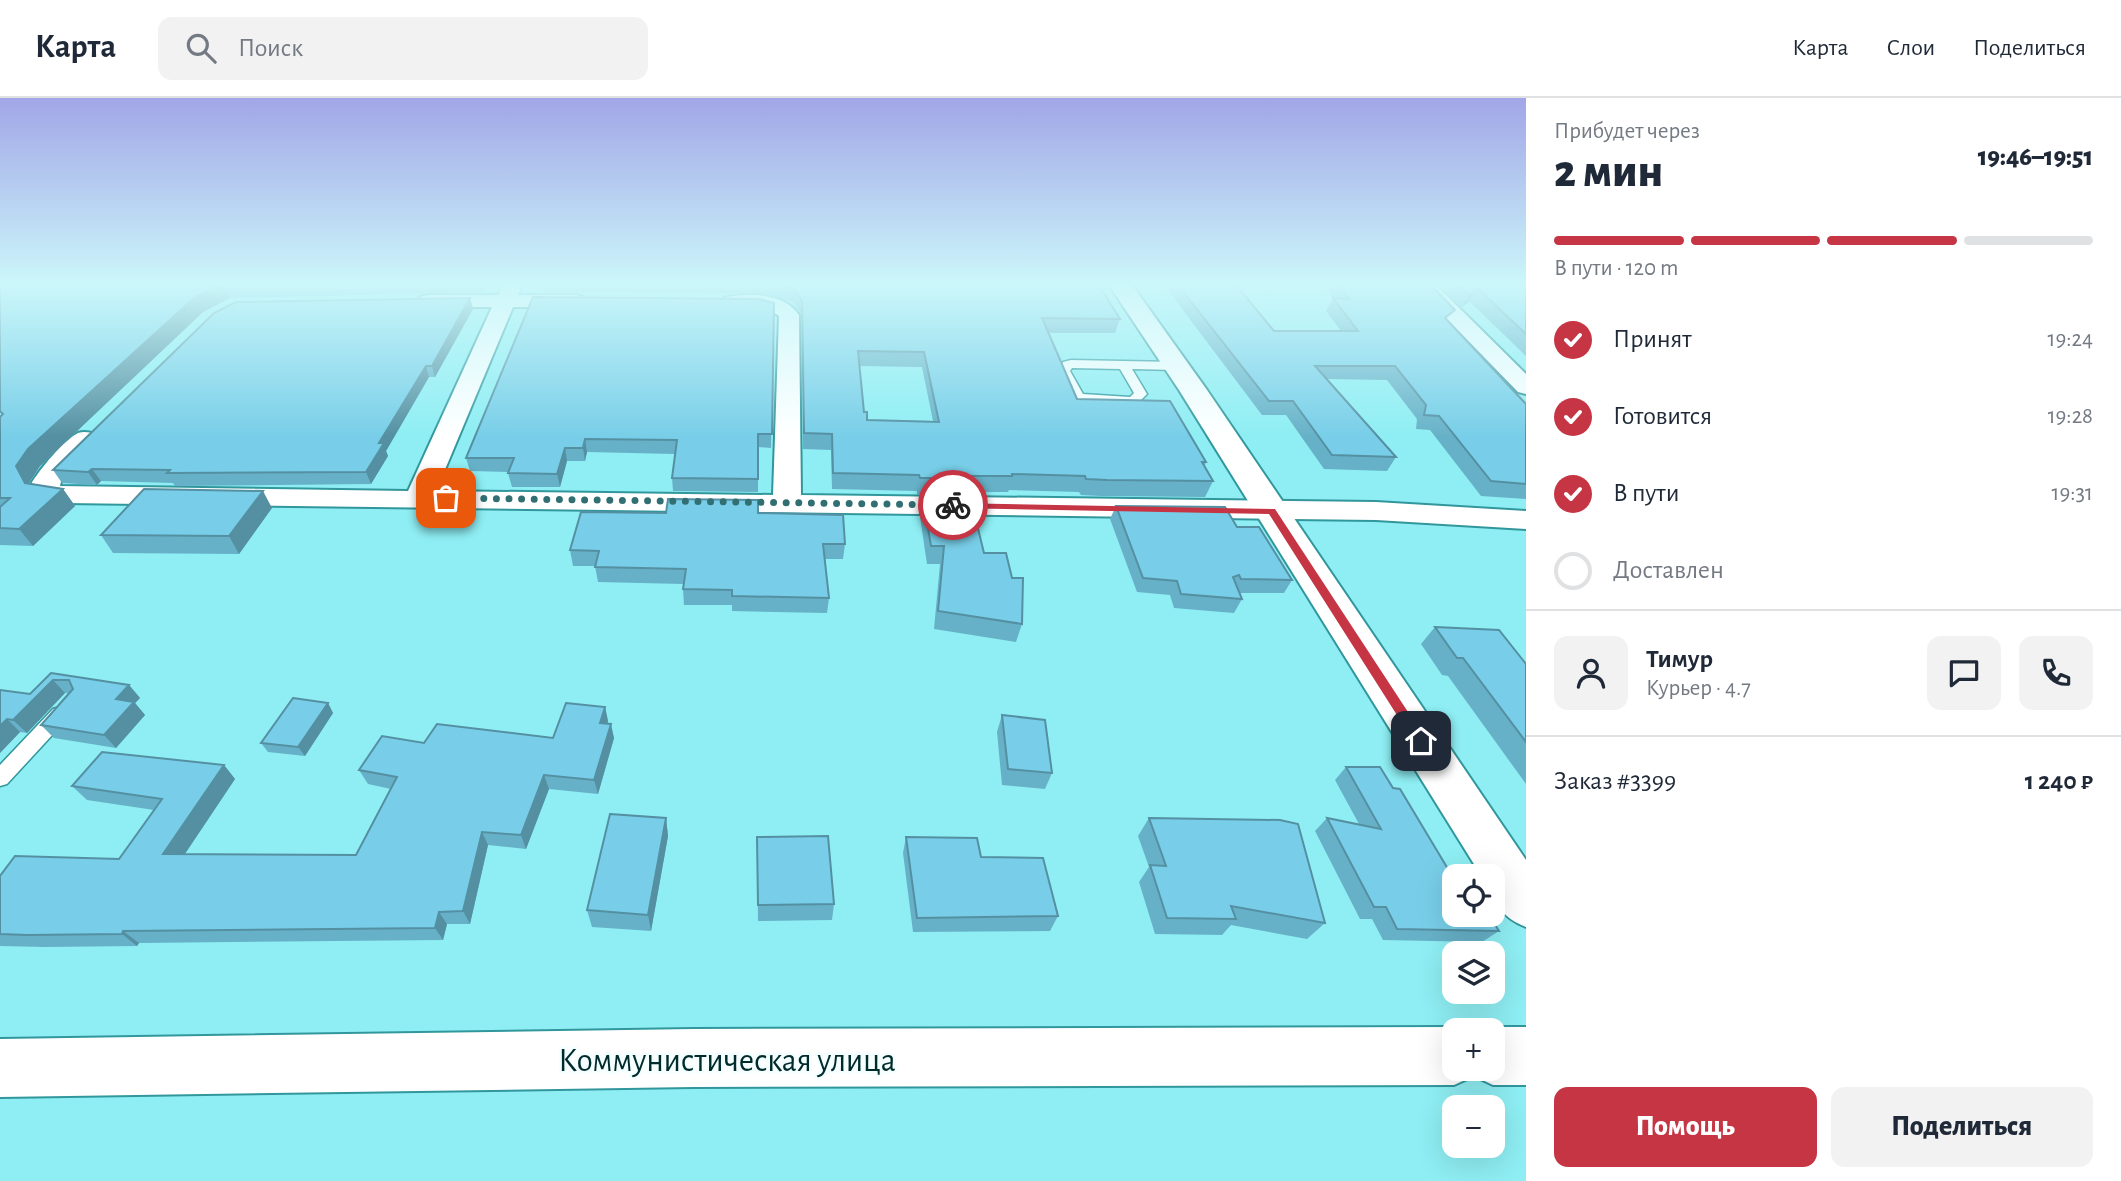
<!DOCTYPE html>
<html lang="ru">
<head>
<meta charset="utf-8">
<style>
	body { margin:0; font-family:"Alegreya Sans",sans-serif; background:#f2f2f3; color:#1f2937; height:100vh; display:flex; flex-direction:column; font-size:26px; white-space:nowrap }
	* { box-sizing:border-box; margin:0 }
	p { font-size:23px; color:#747a83 }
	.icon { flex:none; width:38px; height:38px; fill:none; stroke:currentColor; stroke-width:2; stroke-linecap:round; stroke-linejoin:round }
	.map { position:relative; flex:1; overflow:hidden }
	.drawer { display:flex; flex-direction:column; background:#fff; width:595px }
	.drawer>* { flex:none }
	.controls { position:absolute; left:1442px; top:766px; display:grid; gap:14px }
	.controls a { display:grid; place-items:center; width:63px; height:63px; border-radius:14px; background:#fff; box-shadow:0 7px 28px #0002; font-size:35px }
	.pin { position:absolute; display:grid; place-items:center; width:60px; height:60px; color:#fff; margin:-30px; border-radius:14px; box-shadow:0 4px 10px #0006 }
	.courier { position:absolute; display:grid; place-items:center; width:70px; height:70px; margin:-35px; border:5px solid #c53544; border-radius:50%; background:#fff; color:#222; box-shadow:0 2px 9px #0007 }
	.overview em { font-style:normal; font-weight:800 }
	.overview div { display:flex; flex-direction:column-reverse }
	.overview { display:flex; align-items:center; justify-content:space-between; height:119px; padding:0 28px }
	h1 { font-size:46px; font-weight:800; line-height:52px }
	.bar { display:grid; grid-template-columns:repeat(4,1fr); gap:10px 7px; align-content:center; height:84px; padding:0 28px }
	.bar i { height:9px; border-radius:5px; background:#e0e1e3 }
	.bar .active { background:#c53544 }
	.bar p { grid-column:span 4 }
	.line { display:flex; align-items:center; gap:18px; padding:0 28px; border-top:2px solid #e0e1e3 }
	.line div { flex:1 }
	.round { display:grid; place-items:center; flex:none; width:74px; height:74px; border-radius:14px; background:#f2f2f3 }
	ol { padding:0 28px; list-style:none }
	li { display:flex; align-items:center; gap:21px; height:77px }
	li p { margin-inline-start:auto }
	li .icon { padding:7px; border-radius:50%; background:#c53544; color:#fff; stroke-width:4 }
	li:last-child { color:#747a83 }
	li i { width:38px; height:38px; border:4px solid #e0e1e3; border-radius:50% }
	.action { display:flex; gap:14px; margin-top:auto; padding:14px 28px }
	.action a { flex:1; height:80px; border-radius:14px; background:#c53544; color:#fff; font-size:28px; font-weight:800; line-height:80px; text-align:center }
	.action a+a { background:#f2f2f3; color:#1f2937 }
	header { display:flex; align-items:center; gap:42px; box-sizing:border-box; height:98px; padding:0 35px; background:#fff; border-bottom:2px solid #e0e1e3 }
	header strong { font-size:33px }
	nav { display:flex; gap:38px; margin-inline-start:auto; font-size:24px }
	.search { width:490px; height:63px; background:#f2f2f3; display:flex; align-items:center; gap:18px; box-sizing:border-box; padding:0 24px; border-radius:14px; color:#747a83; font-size:26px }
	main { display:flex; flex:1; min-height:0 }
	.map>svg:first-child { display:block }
</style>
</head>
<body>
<header>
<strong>Карта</strong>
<div class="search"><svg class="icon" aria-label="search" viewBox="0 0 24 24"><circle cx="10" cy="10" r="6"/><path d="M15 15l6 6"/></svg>Поиск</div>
<nav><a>Карта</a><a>Слои</a><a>Поделиться</a></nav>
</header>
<main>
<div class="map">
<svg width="1526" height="1083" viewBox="0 0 1526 1083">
	<rect width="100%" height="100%" fill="#8eeef3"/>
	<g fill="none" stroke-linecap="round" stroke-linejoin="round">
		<defs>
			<path id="service" d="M 1071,262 L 1176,264 L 1182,268 L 1176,272 L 1132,271 L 1147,296 L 1137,306 L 1091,306 L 1074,302 L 1058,273 L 1063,264 ZM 1072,270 L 1120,271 L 1134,295 L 1130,299 L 1083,296 L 1070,273 Z
				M 60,609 L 67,611 L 70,616 L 67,621 L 7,686 L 0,688 L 0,667 L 53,611 Z"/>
			<path id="minor" d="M 502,187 L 522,187 L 518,197 L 576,197 L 583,199 L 586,203 L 583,207 L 576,209 L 513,209 L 436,393 L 773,397 L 779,218 C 762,205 743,213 724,208 L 721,204 L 724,200 C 748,194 784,195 799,217 L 801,397 L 1376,404 L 1526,413 L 1526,431 L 1376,422 L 65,405 L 40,400 L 31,386 C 40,371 63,343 78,335 C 84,333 89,334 95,336 L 99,341 L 62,379 L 60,388 L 408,393 L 492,209 L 427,209 L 420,207 L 417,203 L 420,199 L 427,197 L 498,197 Z
				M 1414,187 L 1436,187 L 1526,276 L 1526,296 L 1518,294 Z"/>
			<path id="secondary" d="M 1109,187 L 1132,187 L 1207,292 L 1526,762 L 1526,829 C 1501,819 1493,805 1493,779 L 1482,779 L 1179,292 Z
				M 1454,929 L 1462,933 L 1454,933 L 1454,971 L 1493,971 L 1493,933 L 1485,933 L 1493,929 L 1526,929 L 1526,987 L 1493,987 L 1474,978 L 1454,987 L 693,989 L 0,999 L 0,941 L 693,931 Z"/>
		</defs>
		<use href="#service" stroke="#31979c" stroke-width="3"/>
		<use href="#minor" stroke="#31979c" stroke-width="4"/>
		<use href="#secondary" stroke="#31979c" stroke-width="4"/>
		<use href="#service" fill="#fff" fill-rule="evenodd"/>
		<use href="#minor" fill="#fff" fill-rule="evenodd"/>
		<use href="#secondary" fill="#fff" fill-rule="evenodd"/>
	</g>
	<path fill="#67b1c8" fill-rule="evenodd" d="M 0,187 L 486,187 L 482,194 L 230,200 L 203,214 L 40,368 L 29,385 L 63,391 L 75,408 L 33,448 L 0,447 L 0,319 L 2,317 L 0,314 Z
		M 542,187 L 1099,187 L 1120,221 L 1115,235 L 1048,235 L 1077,301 L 1206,364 L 1204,369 L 1213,383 L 1205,399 L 1101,398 L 1081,397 L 1079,394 L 1009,392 L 1008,394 L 962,394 L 962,396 L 917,396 L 917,393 L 832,391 L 831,352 L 803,351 L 802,217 L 793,204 L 760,195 L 543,194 ZM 859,268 L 922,269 L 933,323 L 867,322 L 864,314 Z
		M 1164,187 L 1236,187 L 1274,233 L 1341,233 L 1326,213 L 1333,200 L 1323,187 L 1431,187 L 1448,223 L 1526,306 L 1526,401 L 1481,398 L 1430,332 L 1416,331 L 1417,321 L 1387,282 L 1327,281 L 1396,359 L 1387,373 L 1324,371 L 1286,317 L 1262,317 Z
		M 1439,187 L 1526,187 L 1526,258 L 1469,203 L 1462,209 Z
		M 470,200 L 473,211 L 435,279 L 429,279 L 386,353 L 388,358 L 371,386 L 175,388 L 173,385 L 101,383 L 97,387 L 62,385 L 53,372 Z
		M 774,205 L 771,350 L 758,349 L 758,394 L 673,393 L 672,380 L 675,356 L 587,354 L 585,363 L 567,363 L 560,389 L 512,389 L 508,375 L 509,374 L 470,373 L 466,360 Z
		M 923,401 L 984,455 L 1022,526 L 1016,544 L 934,531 L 940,466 L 927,466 L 920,419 Z
		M 1116,408 L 1292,482 L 1284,495 L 1239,495 L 1242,501 L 1234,515 L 1174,510 L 1170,497 L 1137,494 L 1110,421 Z
		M 272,410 L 239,456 L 113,455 L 101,437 Z
		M 666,415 L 758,415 L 845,446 L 843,461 L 825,461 L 829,500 L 827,515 L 732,513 L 732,507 L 684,507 L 683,491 L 683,486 L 598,484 L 595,468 L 573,468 L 570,452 Z
		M 1435,529 L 1526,566 L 1526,686 L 1448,578 L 1442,577 L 1421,546 Z
		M 51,575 L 129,587 L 140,600 L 135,605 L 145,617 L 116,650 L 54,640 L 41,627 L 68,595 L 65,595 L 27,635 L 20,634 L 0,655 L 0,592 L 30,596 Z
		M 328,605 L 333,615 L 305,658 L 268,654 L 261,645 Z
		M 605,609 L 608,623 L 607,626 L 614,640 L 598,696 L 549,691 L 526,751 L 488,747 L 470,826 L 447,826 L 443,842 L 139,845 L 137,848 L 45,849 L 0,848 L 0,778 L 119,761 L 154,712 L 87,702 L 72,688 L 224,667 L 235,681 L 185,756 L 356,757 L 391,691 L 368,686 L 359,672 L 424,645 L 553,640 Z
		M 1002,617 L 1052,675 L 1045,691 L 1002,687 L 997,634 Z
		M 1346,669 L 1393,690 L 1453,781 L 1499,833 L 1482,844 L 1383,842 L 1372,821 L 1360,821 L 1315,733 L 1327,720 L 1359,726 L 1335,682 Z
		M 666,720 L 668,738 L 651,833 L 592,829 L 587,812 Z
		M 1149,720 L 1325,825 L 1307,841 L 1231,827 L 1222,837 L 1155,836 L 1139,784 L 1149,769 L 1138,738 Z
		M 757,739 L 834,806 L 832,822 L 758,823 Z
		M 906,739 L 981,759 L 1058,818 L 1050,833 L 913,834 L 903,755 Z"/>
	<path fill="#5490a2" d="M 220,187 L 224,187 L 230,200 L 203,214 L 40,368 L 29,385 L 38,401 L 25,385 L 16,368 L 28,351 L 195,199 Z
		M 481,187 L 486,187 L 482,194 Z
		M 1477,190 L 1469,203 L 1462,209 L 1470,197 Z
		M 470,200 L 473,211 L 435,279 L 432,268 Z
		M 426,268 L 429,279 L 386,353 L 388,358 L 371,386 L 366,374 L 379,345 Z
		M 585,341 L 587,354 L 585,363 L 583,350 Z
		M 565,350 L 567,363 L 560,389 L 557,376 Z
		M 92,371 L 101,383 L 97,387 L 88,374 Z
		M 63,391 L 75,408 L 33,448 L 19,431 Z
		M 263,393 L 272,410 L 239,456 L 229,438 Z
		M 53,582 L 65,595 L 27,635 L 13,622 Z
		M 129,587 L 140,600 L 135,605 L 145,617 L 116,650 L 104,637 L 116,601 Z
		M 328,605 L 333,615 L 305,658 L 298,649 Z
		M 605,609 L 608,623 L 603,640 L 600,625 Z
		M 7,621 L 20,634 L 0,655 L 0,628 Z
		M 611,626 L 614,640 L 598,696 L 594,682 Z
		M 224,667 L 235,681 L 176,769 L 163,756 Z
		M 544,677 L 549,691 L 526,751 L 521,737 Z
		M 666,720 L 668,738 L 651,833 L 648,817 Z
		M 482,734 L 488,747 L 470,826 L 463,813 Z
		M 439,814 L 447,826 L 443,842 L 435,830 Z
		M 123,833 L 139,845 L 137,848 L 122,836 Z"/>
	<path fill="#78cee8" stroke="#5490a2" stroke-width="2" fill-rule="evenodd" d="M 0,187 L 220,187 L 195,199 L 28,351 L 16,368 L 25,385 L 63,391 L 19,431 L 0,430 L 0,409 L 10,400 L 0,400 L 0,319 L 3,316 L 0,313 Z
		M 782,187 L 1099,187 L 1120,221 L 1042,220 L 1077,301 L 1170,303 L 1206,364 L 1202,364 L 1213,383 L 1107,382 L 1086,381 L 1085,378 L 1012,376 L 1012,378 L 965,378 L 965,380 L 920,380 L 919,377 L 833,375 L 832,336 L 804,335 L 802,203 L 793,190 ZM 858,253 L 924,254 L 939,324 L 867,322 L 867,314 L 864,314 Z
		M 1178,187 L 1236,187 L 1274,233 L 1358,233 L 1333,200 L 1349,201 L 1338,187 L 1431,187 L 1455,212 L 1445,220 L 1526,306 L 1526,386 L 1491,383 L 1439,318 L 1424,317 L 1426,307 L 1395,268 L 1315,268 L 1396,359 L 1332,357 L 1293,303 L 1269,303 Z
		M 1460,187 L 1526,187 L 1526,236 L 1477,190 L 1470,197 Z
		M 533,199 L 759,201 L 774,205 L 772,336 L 758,336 L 758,381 L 672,380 L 677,342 L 585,341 L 583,350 L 565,350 L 557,376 L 508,375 L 514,360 L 466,360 Z
		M 470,200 L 432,268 L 426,268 L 379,345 L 384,345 L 366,374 L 167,375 L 170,372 L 92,371 L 88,374 L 53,372 L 214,215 L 236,204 Z
		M 144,391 L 263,393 L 229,438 L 101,437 Z
		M 668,401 L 758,402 L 758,415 L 843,417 L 845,446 L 823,446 L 829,500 L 732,498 L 732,492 L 683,491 L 686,471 L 595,469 L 599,453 L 570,452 L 581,414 L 666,415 Z
		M 923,401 L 971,402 L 984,455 L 1006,455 L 1012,480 L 1023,480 L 1022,526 L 938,513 L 944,448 L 931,448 Z
		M 1116,408 L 1225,409 L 1237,429 L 1259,429 L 1292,482 L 1241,481 L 1239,477 L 1233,479 L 1242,501 L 1181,496 L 1177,483 L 1143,480 Z
		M 1435,529 L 1499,532 L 1526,566 L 1526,644 L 1463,560 L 1457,560 Z
		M 51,575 L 129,587 L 116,601 L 134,604 L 104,637 L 41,627 L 73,591 L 69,582 L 53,582 L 13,622 L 7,621 L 0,628 L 0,592 L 30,596 Z
		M 293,600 L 328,605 L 298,649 L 261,645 Z
		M 566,605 L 605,609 L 600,625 L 611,626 L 594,682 L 544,677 L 521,737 L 482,734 L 463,813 L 439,814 L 435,830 L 123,833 L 122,836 L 27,837 L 0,836 L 0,778 L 15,758 L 119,761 L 162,701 L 72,688 L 102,654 L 224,667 L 163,756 L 356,757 L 397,679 L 359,672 L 382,638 L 424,645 L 437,626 L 553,640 Z
		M 1002,617 L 1045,622 L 1052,675 L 1008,671 Z
		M 1346,669 L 1380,669 L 1393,690 L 1400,691 L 1454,781 L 1454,817 L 1489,817 L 1499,833 L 1397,831 L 1386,809 L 1374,809 L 1327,720 L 1381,731 Z
		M 610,716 L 666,720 L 648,817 L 587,812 Z
		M 1149,720 L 1280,722 L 1298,726 L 1325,825 L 1231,808 L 1236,821 L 1167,820 L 1150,767 L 1166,768 Z
		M 828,738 L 834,806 L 758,807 L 757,739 Z
		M 906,739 L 977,740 L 981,759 L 1043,760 L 1058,818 L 917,820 Z"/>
	<linearGradient id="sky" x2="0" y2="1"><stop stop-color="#a1a6e7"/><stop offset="0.55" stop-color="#ccf7fa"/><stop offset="1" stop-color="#ccf7fa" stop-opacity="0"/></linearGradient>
	<rect width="1526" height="339" fill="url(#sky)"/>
	<path fill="#c53544" d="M 950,405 L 1275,411 L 1427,643 L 1421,648 L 1416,647 L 1269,416 L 953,410 L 948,407 Z"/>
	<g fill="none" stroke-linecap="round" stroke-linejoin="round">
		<path stroke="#326f72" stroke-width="7" stroke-dasharray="0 12.6" d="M 446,400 L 953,407"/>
	</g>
	<g text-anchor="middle" stroke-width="6" stroke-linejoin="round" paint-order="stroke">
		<g font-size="33" fill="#002b2d" stroke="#f6ffff">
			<text x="727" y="973">Коммунистическая улица</text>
		</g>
	</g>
</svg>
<div class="controls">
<a><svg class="icon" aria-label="locate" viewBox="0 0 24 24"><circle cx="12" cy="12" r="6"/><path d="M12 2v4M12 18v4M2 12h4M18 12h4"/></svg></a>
<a><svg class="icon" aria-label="layers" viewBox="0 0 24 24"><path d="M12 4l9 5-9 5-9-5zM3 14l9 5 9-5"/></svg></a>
<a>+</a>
<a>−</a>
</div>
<div class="pin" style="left:446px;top:400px;background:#ea580c"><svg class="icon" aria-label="bag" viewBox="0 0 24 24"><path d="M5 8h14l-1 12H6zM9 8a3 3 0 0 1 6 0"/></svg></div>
<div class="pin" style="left:1421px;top:643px;background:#1f2937"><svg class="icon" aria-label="home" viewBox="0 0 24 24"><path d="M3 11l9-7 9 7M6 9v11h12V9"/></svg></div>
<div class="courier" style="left:953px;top:407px"><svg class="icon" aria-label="bike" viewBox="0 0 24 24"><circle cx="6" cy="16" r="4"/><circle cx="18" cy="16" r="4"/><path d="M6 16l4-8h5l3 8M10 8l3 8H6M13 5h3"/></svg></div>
</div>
<section class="drawer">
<div class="overview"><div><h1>2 мин</h1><p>Прибудет через</p></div><em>19:46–19:51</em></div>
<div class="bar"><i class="active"></i><i class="active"></i><i class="active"></i><i></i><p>В пути · 120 m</p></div>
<ol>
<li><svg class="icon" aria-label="check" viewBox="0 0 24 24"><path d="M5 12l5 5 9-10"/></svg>Принят<p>19:24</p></li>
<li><svg class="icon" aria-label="check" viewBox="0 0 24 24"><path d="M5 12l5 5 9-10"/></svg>Готовится<p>19:28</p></li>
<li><svg class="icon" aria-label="check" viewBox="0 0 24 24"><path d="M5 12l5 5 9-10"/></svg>В пути<p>19:31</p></li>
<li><i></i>Доставлен</li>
</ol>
<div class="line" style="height:126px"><a class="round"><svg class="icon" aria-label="person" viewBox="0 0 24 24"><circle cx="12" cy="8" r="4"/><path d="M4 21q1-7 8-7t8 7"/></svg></a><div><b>Тимур</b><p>Курьер · 4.7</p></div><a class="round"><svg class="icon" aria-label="chat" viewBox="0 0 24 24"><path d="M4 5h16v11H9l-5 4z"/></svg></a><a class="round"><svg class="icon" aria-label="phone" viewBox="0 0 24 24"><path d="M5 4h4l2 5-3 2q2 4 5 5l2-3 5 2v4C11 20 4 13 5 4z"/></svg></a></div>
<div class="line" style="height:91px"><div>Заказ #3399</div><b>1 240 ₽</b></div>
<div class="action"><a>Помощь</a><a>Поделиться</a></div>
</section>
</main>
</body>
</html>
